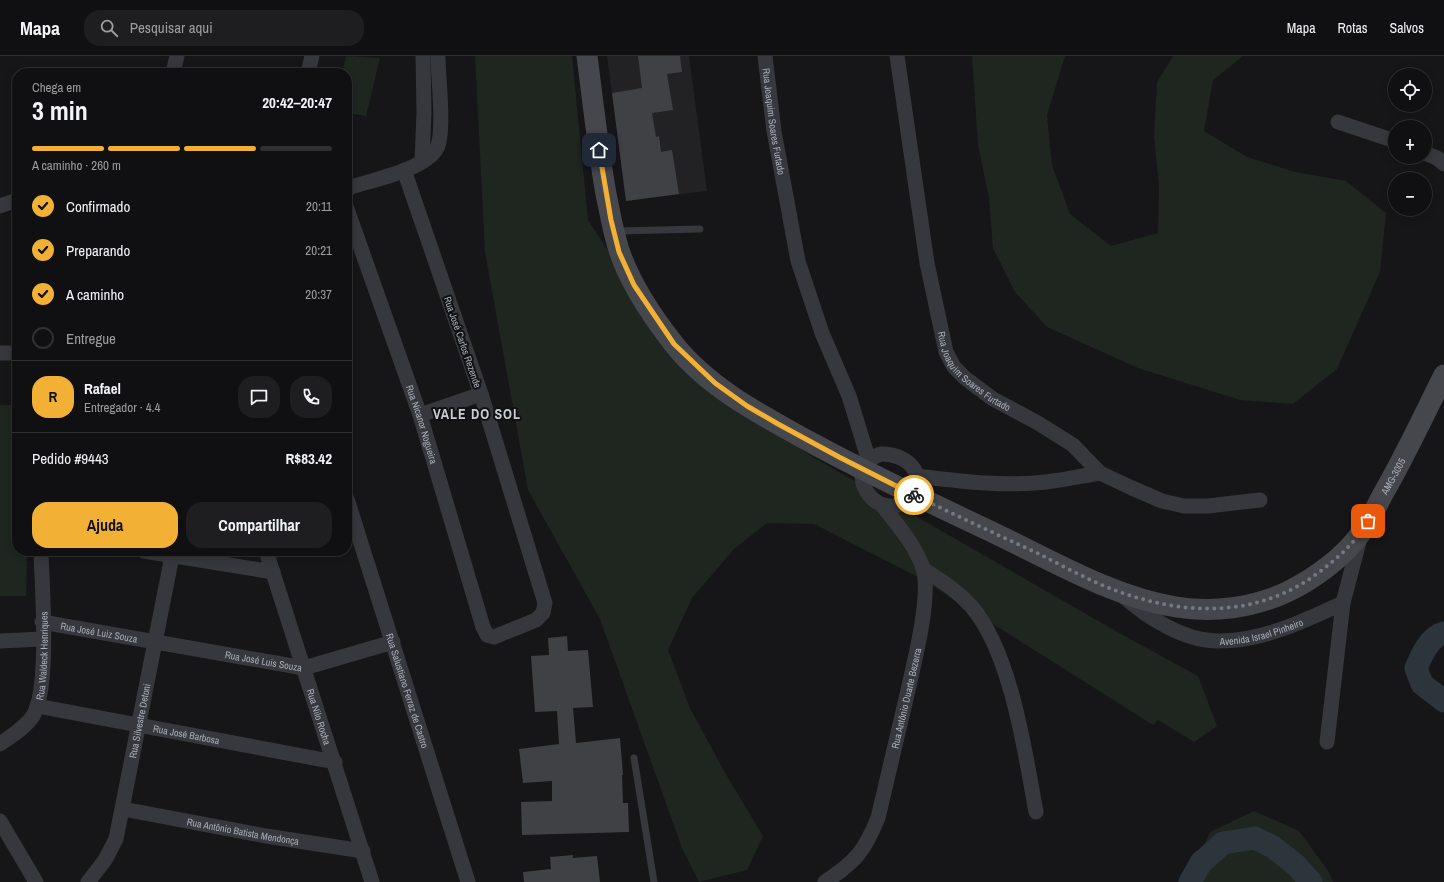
<!DOCTYPE html>
<html lang="pt">
<head>
<meta charset="utf-8">
<style>
	body { margin:0; font-family:"Archivo Narrow",sans-serif; background:#1e1e20; color:#f1f3f6; height:100vh; display:flex; flex-direction:column; font-size:15px; white-space:nowrap }
	* { box-sizing:border-box; margin:0 }
	p { font-size:13px; color:#9c9d9f }
	.icon { flex:none; width:22px; height:22px; fill:none; stroke:currentColor; stroke-width:2; stroke-linecap:round; stroke-linejoin:round }
	.map { position:relative; flex:1; overflow:hidden }
	.drawer { position:absolute; left:12px; top:12px; width:340px; height:488px; display:flex; flex-direction:column; background:#101012; border-radius:16px; box-shadow:0 2px 10px #0003,0 0 0 1px #303032 }
	.drawer>* { flex:none }
	.buttons { position:absolute; left:1388px; top:12px; display:grid; gap:8px }
	.buttons a { display:grid; place-items:center; width:44px; height:44px; border-radius:50%; background:#101012; box-shadow:0 2px 10px #0003,0 0 0 1px #303032; font-size:20px }
	.pin { position:absolute; display:grid; place-items:center; width:34px; height:34px; color:#fff; margin:-17px; border-radius:8px; box-shadow:0 2px 6px #0006 }
	.courier { position:absolute; display:grid; place-items:center; width:40px; height:40px; margin:-20px; border:3px solid #f2b134; border-radius:50%; background:#fff; color:#222; box-shadow:0 1px 5px #0007 }
	.headline em { font-style:normal; font-weight:700 }
	.headline div { display:flex; flex-direction:column-reverse }
	.headline { display:flex; align-items:center; justify-content:space-between; height:68px; padding:0 20px }
	h1 { font-size:26px; font-weight:700; line-height:30px }
	.bar { display:grid; grid-template-columns:repeat(4,1fr); gap:6px 4px; align-content:center; height:48px; padding:0 20px }
	.bar i { height:5px; border-radius:3px; background:#303032 }
	.bar .selected { background:#f2b134 }
	.bar p { grid-column:span 4 }
	.line { display:flex; align-items:center; gap:10px; padding:0 20px; border-top:1px solid #303032 }
	.line div { flex:1 }
	.round { display:grid; place-items:center; flex:none; width:42px; height:42px; border-radius:16px; background:#1e1e20 }
	ol { padding:0 20px; list-style:none }
	li { display:flex; align-items:center; gap:12px; height:44px }
	li p { margin-inline-start:auto }
	li .icon { padding:4px; border-radius:50%; background:#f2b134; color:#111; stroke-width:4 }
	li:last-child { color:#9c9d9f }
	li i { width:22px; height:22px; border:2px solid #303032; border-radius:50% }
	.action { display:flex; gap:8px; margin-top:auto; padding:8px 20px }
	.action a { flex:1; height:46px; border-radius:16px; background:#f2b134; color:#111; font-size:16px; font-weight:700; line-height:46px; text-align:center }
	.action a+a { background:#1e1e20; color:#f1f3f6 }
	header { display:flex; align-items:center; gap:24px; box-sizing:border-box; height:56px; padding:0 20px; background:#101012; border-bottom:1px solid #303032 }
	header strong { font-size:19px }
	nav { display:flex; gap:22px; margin-inline-start:auto; font-size:14px }
	.search { width:280px; height:36px; background:#1e1e20; display:flex; align-items:center; gap:10px; box-sizing:border-box; padding:0 14px; border-radius:16px; color:#9c9d9f; font-size:15px }
	.map>svg:first-child { display:block }
</style>
</head>
<body>
<header>
<strong>Mapa</strong>
<div class="search"><svg class="icon" aria-label="search" viewBox="0 0 24 24"><circle cx="10" cy="10" r="6"/><path d="M15 15l6 6"/></svg>Pesquisar aqui</div>
<nav><a>Mapa</a><a>Rotas</a><a>Salvos</a></nav>
</header>
<div class="map">
<svg width="1444" height="826" viewBox="0 0 1444 826">
	<rect width="100%" height="100%" fill="#161618"/>
	<path fill="#222225" d="M 607,0 L 689,0 L 707,135 L 626,145 Z"/>
	<path fill="#1e261f" d="M 346,0 L 380,2 L 366,60 L 347,57 L 347,17 L 342,17 Z
		M 475,0 L 572,0 L 588,164 L 641,245 L 675,304 L 811,400 L 1121,578 L 1198,620 L 1217,670 L 1194,686 L 1158,664 L 1153,669 L 920,522 L 814,468 L 767,467 L 734,493 L 692,542 L 668,594 L 690,652 L 724,715 L 763,780 L 747,814 L 699,826 L 682,792 L 600,563 L 528,434 L 485,196 Z
		M 972,0 L 1065,0 L 1047,59 L 1052,109 L 1070,158 L 1111,190 L 1158,177 L 1159,130 L 1154,80 L 1157,26 L 1173,0 L 1243,0 L 1213,24 L 1204,75 L 1247,101 L 1295,116 L 1346,125 L 1386,157 L 1380,216 L 1337,313 L 1293,348 L 1240,344 L 1138,312 L 1047,271 L 1015,236 L 993,192 L 989,142 L 978,89 Z
		M 0,349 L 17,349 L 17,495 L 27,495 L 26,540 L 0,540 Z
		M 1254,755 L 1299,775 L 1329,816 L 1333,826 L 1187,826 L 1210,776 Z"/>
	<g fill="none" stroke-linecap="round" stroke-linejoin="round">
		<path stroke="#2c353c" stroke-width="23" d="M 1444,577 C 1430,580 1421,600 1416,612 L 1422,628 L 1444,645
			M 1190,826 L 1202,805 L 1202,806 L 1223,787 L 1255,782 L 1273,791 L 1297,810 L 1311,826"/>
	</g>
	<path fill="#404145" d="M 638,0 L 680,0 L 682,16 L 667,18 L 673,54 L 652,57 L 656,81 L 659,80 L 661,96 L 672,94 L 679,138 L 626,145 L 612,37 L 642,32 Z
		M 567,580 L 568,595 L 588,594 L 593,651 L 573,652 L 576,687 L 620,682 L 623,719 L 622,719 L 623,747 L 628,747 L 629,776 L 522,779 L 521,746 L 552,745 L 552,725 L 523,727 L 519,693 L 559,688 L 557,655 L 535,656 L 531,600 L 549,599 L 548,582 Z
		M 573,799 L 573,802 L 597,800 L 600,826 L 524,826 L 523,816 L 551,813 L 550,801 Z"/>
	<g fill="none" stroke-linecap="round" stroke-linejoin="round">
		<path stroke="#37383d" stroke-width="7" d="M 617,175 L 700,173
			M 634,702 L 654,826"/>
		<g stroke="#37383d" stroke-width="15">
			<path id="s1" d="M 765,0 L 774,75 L 798,205 L 822,277 L 849,340 L 869,405"/>
			<path id="s2" d="M 897,0 L 927,207 L 946,296 L 954,311 L 965,322 L 993,343 L 1038,367 L 1073,389 L 1100,417 L 1132,432 L 1162,445 L 1184,450 L 1208,450 L 1260,444"/>
			<path d="M 173,17 L 177,0"/>
			<path d="M 308,17 L 312,0"/>
			<path d="M 1338,66 L 1395,85"/>
			<path d="M 1425,97 L 1437,102 L 1444,108"/>
			<path d="M 422,105 L 424,56 L 423,0"/>
			<path d="M 347,134 L 351,131 C 373,124 426,113 437,92 C 445,75 438,21 438,0"/>
			<path d="M 0,150 L 17,144"/>
			<path id="s3" d="M 347,153 L 420,359 L 483,571 L 487,579 L 494,581 L 536,564 L 543,557 L 545,547 L 481,338 L 404,114"/>
			<path d="M 0,297 L 17,297"/>
			<path d="M 420,359 L 481,338"/>
			<path d="M 881,398 C 905,397 930,418 910,440 C 880,474 837,412 881,398 Z"/>
			<path d="M 917,420 C 959,425 1003,431 1046,426 C 1064,424 1082,420 1100,417"/>
			<path id="s4" d="M 347,443 L 468,826"/>
			<path d="M 144,495 L 273,516"/>
			<path id="s5" d="M 266,495 L 372,826"/>
			<path d="M 923,513 C 940,524 957,534 971,550 C 1011,596 1025,696 1036,756"/>
			<path id="s6" d="M 1122,539 C 1147,561 1182,584 1216,585 C 1261,586 1304,565 1343,547"/>
			<path id="s7" d="M 42,566 L 304,612 L 393,586"/>
			<path d="M 0,585 L 43,583"/>
			<path id="s8" d="M 37,650 L 335,706"/>
			<path d="M 1327,686 L 1343,547 L 1360,482"/>
			<path id="s9" d="M 0,688 C 11,680 25,672 33,660 C 50,632 42,531 41,495"/>
			<path id="s10" d="M 123,753 L 266,780 L 363,795"/>
			<path d="M 0,765 L 36,826"/>
			<path id="s11" d="M 88,826 L 105,804 L 116,783 L 173,495"/>
			<path id="s12" d="M 825,826 C 856,805 864,796 878,762 C 887,723 896,685 905,647 C 912,615 932,542 923,512 C 915,489 897,468 882,449"/>
		</g>
		<path stroke="#45474d" stroke-width="21" id="s13" d="M 587,0 C 593,46 598,93 606,138 C 610,157 613,176 619,194 C 630,228 652,260 673,287 C 708,332 763,360 812,387 C 871,419 933,448 994,477 C 1051,504 1113,541 1176,551 C 1213,557 1253,552 1287,536 C 1314,523 1344,501 1361,477 C 1370,465 1376,451 1383,438 C 1405,400 1424,359 1444,319"/>
	</g>
	<g fill="none" stroke-linecap="round" stroke-linejoin="round">
		<path stroke="#757880" stroke-width="4" stroke-dasharray="0 7.2" d="M 914,439 C 955,459 996,478 1037,497 C 1063,510 1090,525 1117,535 C 1185,560 1258,562 1318,517 C 1338,502 1356,486 1368,465"/>
		<path stroke="#f2b134" stroke-width="5" d="M 599,94 L 611,164 L 619,196 L 634,229 L 674,288 L 715,327 L 747,350 L 778,368 L 839,401 L 914,439"/>
	</g>
	<g text-anchor="middle" stroke-width="4" stroke-linejoin="round" paint-order="stroke">
		<g font-size="10" fill="#a8adb8" stroke="#111113">
			<text dy="4" stroke="none"><textPath href="#s1" startOffset="66">Rua Joaquim Soares Furtado</textPath></text>
			<text transform="translate(463 286) rotate(71)" y="4">Rua José Carlos Rezende</text>
			<text dy="4" stroke="none"><textPath href="#s2" startOffset="333">Rua Joaquim Soares Furtado</textPath></text>
			<text dy="4" stroke="none"><textPath href="#s3" startOffset="228">Rua Nicanor Nogueira</textPath></text>
			<text dy="4" stroke="none"><textPath href="#s13" startOffset="1152">AMG-3005</textPath></text>
			<text dy="4" stroke="none"><textPath href="#s6" startOffset="153">Avenida Israel Pinheiro</textPath></text>
			<text dy="4" stroke="none"><textPath href="#s7" startOffset="58">Rua José Luiz Souza</textPath></text>
			<text dy="4" stroke="none"><textPath href="#s9" startOffset="105">Rua Waldeck Henriques</textPath></text>
			<text dy="4" stroke="none"><textPath href="#s7" startOffset="225">Rua José Luis Souza</textPath></text>
			<text dy="4" stroke="none"><textPath href="#s4" startOffset="201">Rua Salustiano Ferraz de Castro</textPath></text>
			<text dy="4" stroke="none"><textPath href="#s12" startOffset="208">Rua Antônio Duarte Bezerra</textPath></text>
			<text dy="4" stroke="none"><textPath href="#s5" startOffset="174">Rua Nilo Rocha</textPath></text>
			<text dy="4" stroke="none"><textPath href="#s11" startOffset="172">Rua Silvestre Detoni</textPath></text>
			<text dy="4" stroke="none"><textPath href="#s8" startOffset="152">Rua José Barbosa</textPath></text>
			<text dy="4" stroke="none"><textPath href="#s10" startOffset="122">Rua Antônio Batista Mendonça</textPath></text>
		</g>
		<g font-size="14" font-weight="bold" letter-spacing="1" fill="#c9ccd4" stroke="#111113">
			<text x="477" y="363">VALE DO SOL</text>
		</g>
	</g>
</svg>
<div class="buttons">
<a><svg class="icon" aria-label="locate" viewBox="0 0 24 24"><circle cx="12" cy="12" r="6"/><path d="M12 2v4M12 18v4M2 12h4M18 12h4"/></svg></a>
<a>+</a>
<a>−</a>
</div>
<div class="pin" style="left:1368px;top:465px;background:#ea580c"><svg class="icon" aria-label="bag" viewBox="0 0 24 24"><path d="M5 8h14l-1 12H6zM9 8a3 3 0 0 1 6 0"/></svg></div>
<div class="pin" style="left:599px;top:94px;background:#1f2937"><svg class="icon" aria-label="home" viewBox="0 0 24 24"><path d="M3 11l9-7 9 7M6 9v11h12V9"/></svg></div>
<div class="courier" style="left:914px;top:439px"><svg class="icon" aria-label="bike" viewBox="0 0 24 24"><circle cx="6" cy="16" r="4"/><circle cx="18" cy="16" r="4"/><path d="M6 16l4-8h5l3 8M10 8l3 8H6M13 5h3"/></svg></div>
<section class="drawer">
<div class="headline"><div><h1>3 min</h1><p>Chega em</p></div><em>20:42–20:47</em></div>
<div class="bar"><i class="selected"></i><i class="selected"></i><i class="selected"></i><i></i><p>A caminho · 260 m</p></div>
<ol>
<li><svg class="icon" aria-label="check" viewBox="0 0 24 24"><path d="M5 12l5 5 9-10"/></svg>Confirmado<p>20:11</p></li>
<li><svg class="icon" aria-label="check" viewBox="0 0 24 24"><path d="M5 12l5 5 9-10"/></svg>Preparando<p>20:21</p></li>
<li><svg class="icon" aria-label="check" viewBox="0 0 24 24"><path d="M5 12l5 5 9-10"/></svg>A caminho<p>20:37</p></li>
<li><i></i>Entregue</li>
</ol>
<div class="line" style="height:72px"><b class="round" style="background:#f2b134;color:#111">R</b><div><b>Rafael</b><p>Entregador · 4.4</p></div><a class="round"><svg class="icon" aria-label="chat" viewBox="0 0 24 24"><path d="M4 5h16v11H9l-5 4z"/></svg></a><a class="round"><svg class="icon" aria-label="phone" viewBox="0 0 24 24"><path d="M5 4h4l2 5-3 2q2 4 5 5l2-3 5 2v4C11 20 4 13 5 4z"/></svg></a></div>
<div class="line" style="height:52px"><div>Pedido #9443</div><b>R$83.42</b></div>
<div class="action"><a>Ajuda</a><a>Compartilhar</a></div>
</section>
</div>
</body>
</html>
